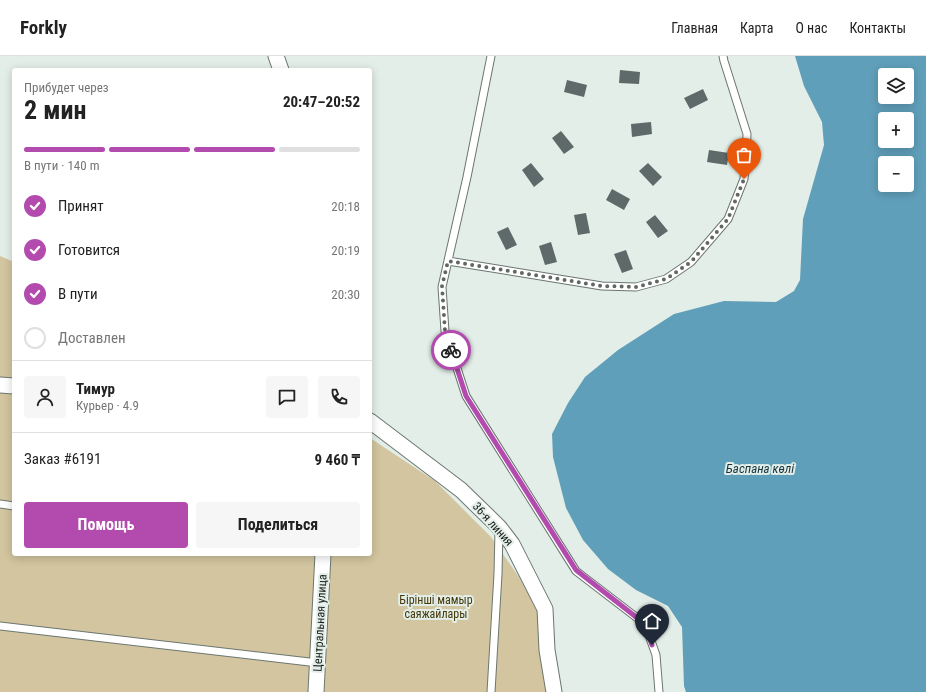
<!DOCTYPE html>
<html lang="ru">
<head>
<meta charset="utf-8">
<style>
	body { margin:0; font-family:"Roboto Condensed",sans-serif; background:#f6f6f6; color:#222; height:100vh; display:flex; flex-direction:column; font-size:15px; white-space:nowrap }
	* { box-sizing:border-box; margin:0 }
	p { font-size:13px; color:#767676 }
	.icon { flex:none; width:22px; height:22px; fill:none; stroke:currentColor; stroke-width:2; stroke-linecap:round; stroke-linejoin:round }
	.map { position:relative; flex:1; overflow:hidden }
	.sheet { position:absolute; left:12px; top:12px; width:360px; height:488px; display:flex; flex-direction:column; background:#fff; border-radius:4px; box-shadow:0 2px 10px #0003 }
	.sheet>* { flex:none }
	.tools { position:absolute; left:878px; top:12px; display:grid; gap:8px }
	.tools a { display:grid; place-items:center; width:36px; height:36px; border-radius:4px; background:#fff; box-shadow:0 2px 10px #0003; font-size:20px }
	.pin { position:absolute; display:grid; place-items:center; width:34px; height:34px; color:#fff; margin:-41px -17px; border-radius:50% 50% 50% 0; rotate:-45deg; box-shadow:0 0 4px #0007 }
	.pin .icon { rotate:45deg }
	.courier { position:absolute; display:grid; place-items:center; width:40px; height:40px; margin:-20px; border:3px solid #b34baf; border-radius:50%; background:#fff; color:#222; box-shadow:0 1px 5px #0007 }
	.head em { font-style:normal; font-weight:700 }
	.head div { display:flex; flex-direction:column-reverse }
	.head { display:flex; align-items:center; justify-content:space-between; height:68px; padding:0 12px }
	h1 { font-size:26px; font-weight:700; line-height:30px }
	.bar { display:grid; grid-template-columns:repeat(4,1fr); gap:6px 4px; align-content:center; height:48px; padding:0 12px }
	.bar i { height:5px; border-radius:3px; background:#e0e0e0 }
	.bar .active { background:#b34baf }
	.bar p { grid-column:span 4 }
	.line { display:flex; align-items:center; gap:10px; padding:0 12px; border-top:1px solid #e0e0e0 }
	.line div { flex:1 }
	.round { display:grid; place-items:center; flex:none; width:42px; height:42px; border-radius:4px; background:#f6f6f6 }
	ol { padding:0 12px; list-style:none }
	li { display:flex; align-items:center; gap:12px; height:44px }
	li p { margin-inline-start:auto }
	li .icon { padding:4px; border-radius:50%; background:#b34baf; color:#fff; stroke-width:4 }
	li:last-child { color:#767676 }
	li i { width:22px; height:22px; border:2px solid #e0e0e0; border-radius:50% }
	.cta { display:flex; gap:8px; margin-top:auto; padding:8px 12px }
	.cta a { flex:1; height:46px; border-radius:4px; background:#b34baf; color:#fff; font-size:16px; font-weight:700; line-height:46px; text-align:center }
	.cta a+a { background:#f6f6f6; color:#222 }
	header { display:flex; align-items:center; gap:24px; box-sizing:border-box; height:56px; padding:0 20px; background:#fff; border-bottom:1px solid #e0e0e0 }
	header strong { font-size:19px }
	nav { display:flex; gap:22px; margin-inline-start:auto; font-size:14px }
	.map>svg:first-child { display:block }
</style>
</head>
<body>
<header>
<strong>Forkly</strong>
<nav><a>Главная</a><a>Карта</a><a>О нас</a><a>Контакты</a></nav>
</header>
<div class="map">
<svg width="926" height="636" viewBox="0 0 926 636">
	<rect width="100%" height="100%" fill="#e2eee7"/>
	<path fill="#d2c59f" d="M 0,200 L 14,206 L 14,498 L 370,498 L 370,382 L 435,425 L 491,481 L 519,521 L 538,555 L 548,636 L 0,636 Z"/>
	<path fill="#609fba" fill-rule="evenodd" d="M 795,0 L 926,0 L 926,636 L 686,636 L 684,630 L 682,571 L 668,550 L 636,534 L 608,513 L 583,484 L 566,452 L 553,401 L 552,378 L 568,347 L 585,321 L 618,294 L 674,258 L 724,245 L 776,246 L 794,235 L 800,224 L 803,163 L 824,89 L 822,66 L 804,30 ZM 885,19 L 907,19 L 907,41 L 885,41 ZM 885,63 L 907,63 L 907,85 L 885,85 ZM 885,107 L 907,107 L 907,129 L 885,129 Z"/>
	<path fill="#5d6a69" d="M 620,14 L 640,16 L 639,28 L 619,27 Z
		M 567,24 L 587,29 L 584,41 L 564,36 Z
		M 703,33 L 708,44 L 690,53 L 684,42 Z
		M 651,66 L 652,78 L 632,81 L 631,68 Z
		M 561,75 L 574,91 L 564,98 L 552,82 Z
		M 709,94 L 729,97 L 727,109 L 707,106 Z
		M 531,107 L 544,123 L 534,131 L 522,114 Z
		M 648,107 L 662,121 L 653,130 L 639,115 Z
		M 612,133 L 630,143 L 624,154 L 606,144 Z
		M 586,157 L 590,177 L 578,179 L 574,159 Z
		M 655,159 L 668,175 L 658,182 L 646,166 Z
		M 508,171 L 517,189 L 506,194 L 497,176 Z
		M 551,186 L 557,206 L 545,209 L 539,190 Z
		M 626,194 L 633,213 L 622,217 L 614,198 Z"/>
	<g fill="none" stroke-linecap="round" stroke-linejoin="round">
		<defs>
			<path id="service" d="M 491,0 L 467,121 L 442,231 L 445,275 L 466,340 L 576,515 L 645,568 L 656,599 L 659,636
				M 448,205 L 602,230 L 636,231 L 666,223 L 691,206 L 728,163 L 744,123 L 746,99 L 747,78 L 724,5 L 723,0
				M 0,448 L 14,450
				M 0,570 L 318,607
				M 491,636 L 498,518 L 499,474"/>
			<path id="minor" d="M 276,0 L 281,14
				M 0,329 L 14,330
				M 370,365 L 461,434 L 499,471 L 512,488 L 545,553 L 547,594 L 554,636
				M 316,636 L 323,498"/>
		</defs>
		<use href="#service" stroke="#6c7670" stroke-width="9"/>
		<use href="#minor" stroke="#6c7670" stroke-width="17"/>
		<use href="#service" stroke="#fff" stroke-width="7"/>
		<use href="#minor" stroke="#fff" stroke-width="15"/>
	</g>
	<g fill="none" stroke-linecap="round" stroke-linejoin="round">
		<path stroke="#616764" stroke-width="4" stroke-dasharray="0 7.2" d="M 451,294 L 445,275 L 442,230 L 448,205 L 602,230 L 636,231 L 666,223 L 691,206 L 728,163 L 744,123"/>
		<path stroke="#b34baf" stroke-width="5" d="M 451,294 L 466,340 L 576,514 L 645,568 L 652,589"/>
	</g>
	<g text-anchor="middle" stroke-width="4" stroke-linejoin="round" paint-order="stroke">
		<g font-size="12" fill="#1b1f1d" stroke="#e2eee7">
			<text transform="translate(493 468) rotate(48)" y="4">36-я линия</text>
			<text transform="translate(320 567) rotate(-87)" y="4">Центральная улица</text>
		</g>
		<g font-size="12" fill="#453709" stroke="#e2eee7">
			<text x="436" y="548">Бірінші мамыр<tspan x="436" dy="14">саяжайлары</tspan></text>
		</g>
		<g font-size="13" font-style="italic" fill="#153440" stroke="#e2eee7">
			<text x="760" y="417">Баспана көлі</text>
		</g>
	</g>
</svg>
<div class="tools">
<a><svg class="icon" aria-label="layers" viewBox="0 0 24 24"><path d="M12 4l9 5-9 5-9-5zM3 14l9 5 9-5"/></svg></a>
<a>+</a>
<a>−</a>
</div>
<div class="pin" style="left:744px;top:123px;background:#ea580c"><svg class="icon" aria-label="bag" viewBox="0 0 24 24"><path d="M5 8h14l-1 12H6zM9 8a3 3 0 0 1 6 0"/></svg></div>
<div class="pin" style="left:652px;top:589px;background:#1f2937"><svg class="icon" aria-label="home" viewBox="0 0 24 24"><path d="M3 11l9-7 9 7M6 9v11h12V9"/></svg></div>
<div class="courier" style="left:451px;top:294px"><svg class="icon" aria-label="bike" viewBox="0 0 24 24"><circle cx="6" cy="16" r="4"/><circle cx="18" cy="16" r="4"/><path d="M6 16l4-8h5l3 8M10 8l3 8H6M13 5h3"/></svg></div>
<section class="sheet">
<div class="head"><div><h1>2 мин</h1><p>Прибудет через</p></div><em>20:47–20:52</em></div>
<div class="bar"><i class="active"></i><i class="active"></i><i class="active"></i><i></i><p>В пути · 140 m</p></div>
<ol>
<li><svg class="icon" aria-label="check" viewBox="0 0 24 24"><path d="M5 12l5 5 9-10"/></svg>Принят<p>20:18</p></li>
<li><svg class="icon" aria-label="check" viewBox="0 0 24 24"><path d="M5 12l5 5 9-10"/></svg>Готовится<p>20:19</p></li>
<li><svg class="icon" aria-label="check" viewBox="0 0 24 24"><path d="M5 12l5 5 9-10"/></svg>В пути<p>20:30</p></li>
<li><i></i>Доставлен</li>
</ol>
<div class="line" style="height:72px"><a class="round"><svg class="icon" aria-label="person" viewBox="0 0 24 24"><circle cx="12" cy="8" r="4"/><path d="M4 21q1-7 8-7t8 7"/></svg></a><div><b>Тимур</b><p>Курьер · 4.9</p></div><a class="round"><svg class="icon" aria-label="chat" viewBox="0 0 24 24"><path d="M4 5h16v11H9l-5 4z"/></svg></a><a class="round"><svg class="icon" aria-label="phone" viewBox="0 0 24 24"><path d="M5 4h4l2 5-3 2q2 4 5 5l2-3 5 2v4C11 20 4 13 5 4z"/></svg></a></div>
<div class="line" style="height:52px"><div>Заказ #6191</div><b>9 460 ₸</b></div>
<div class="cta"><a>Помощь</a><a>Поделиться</a></div>
</section>
</div>
</body>
</html>
